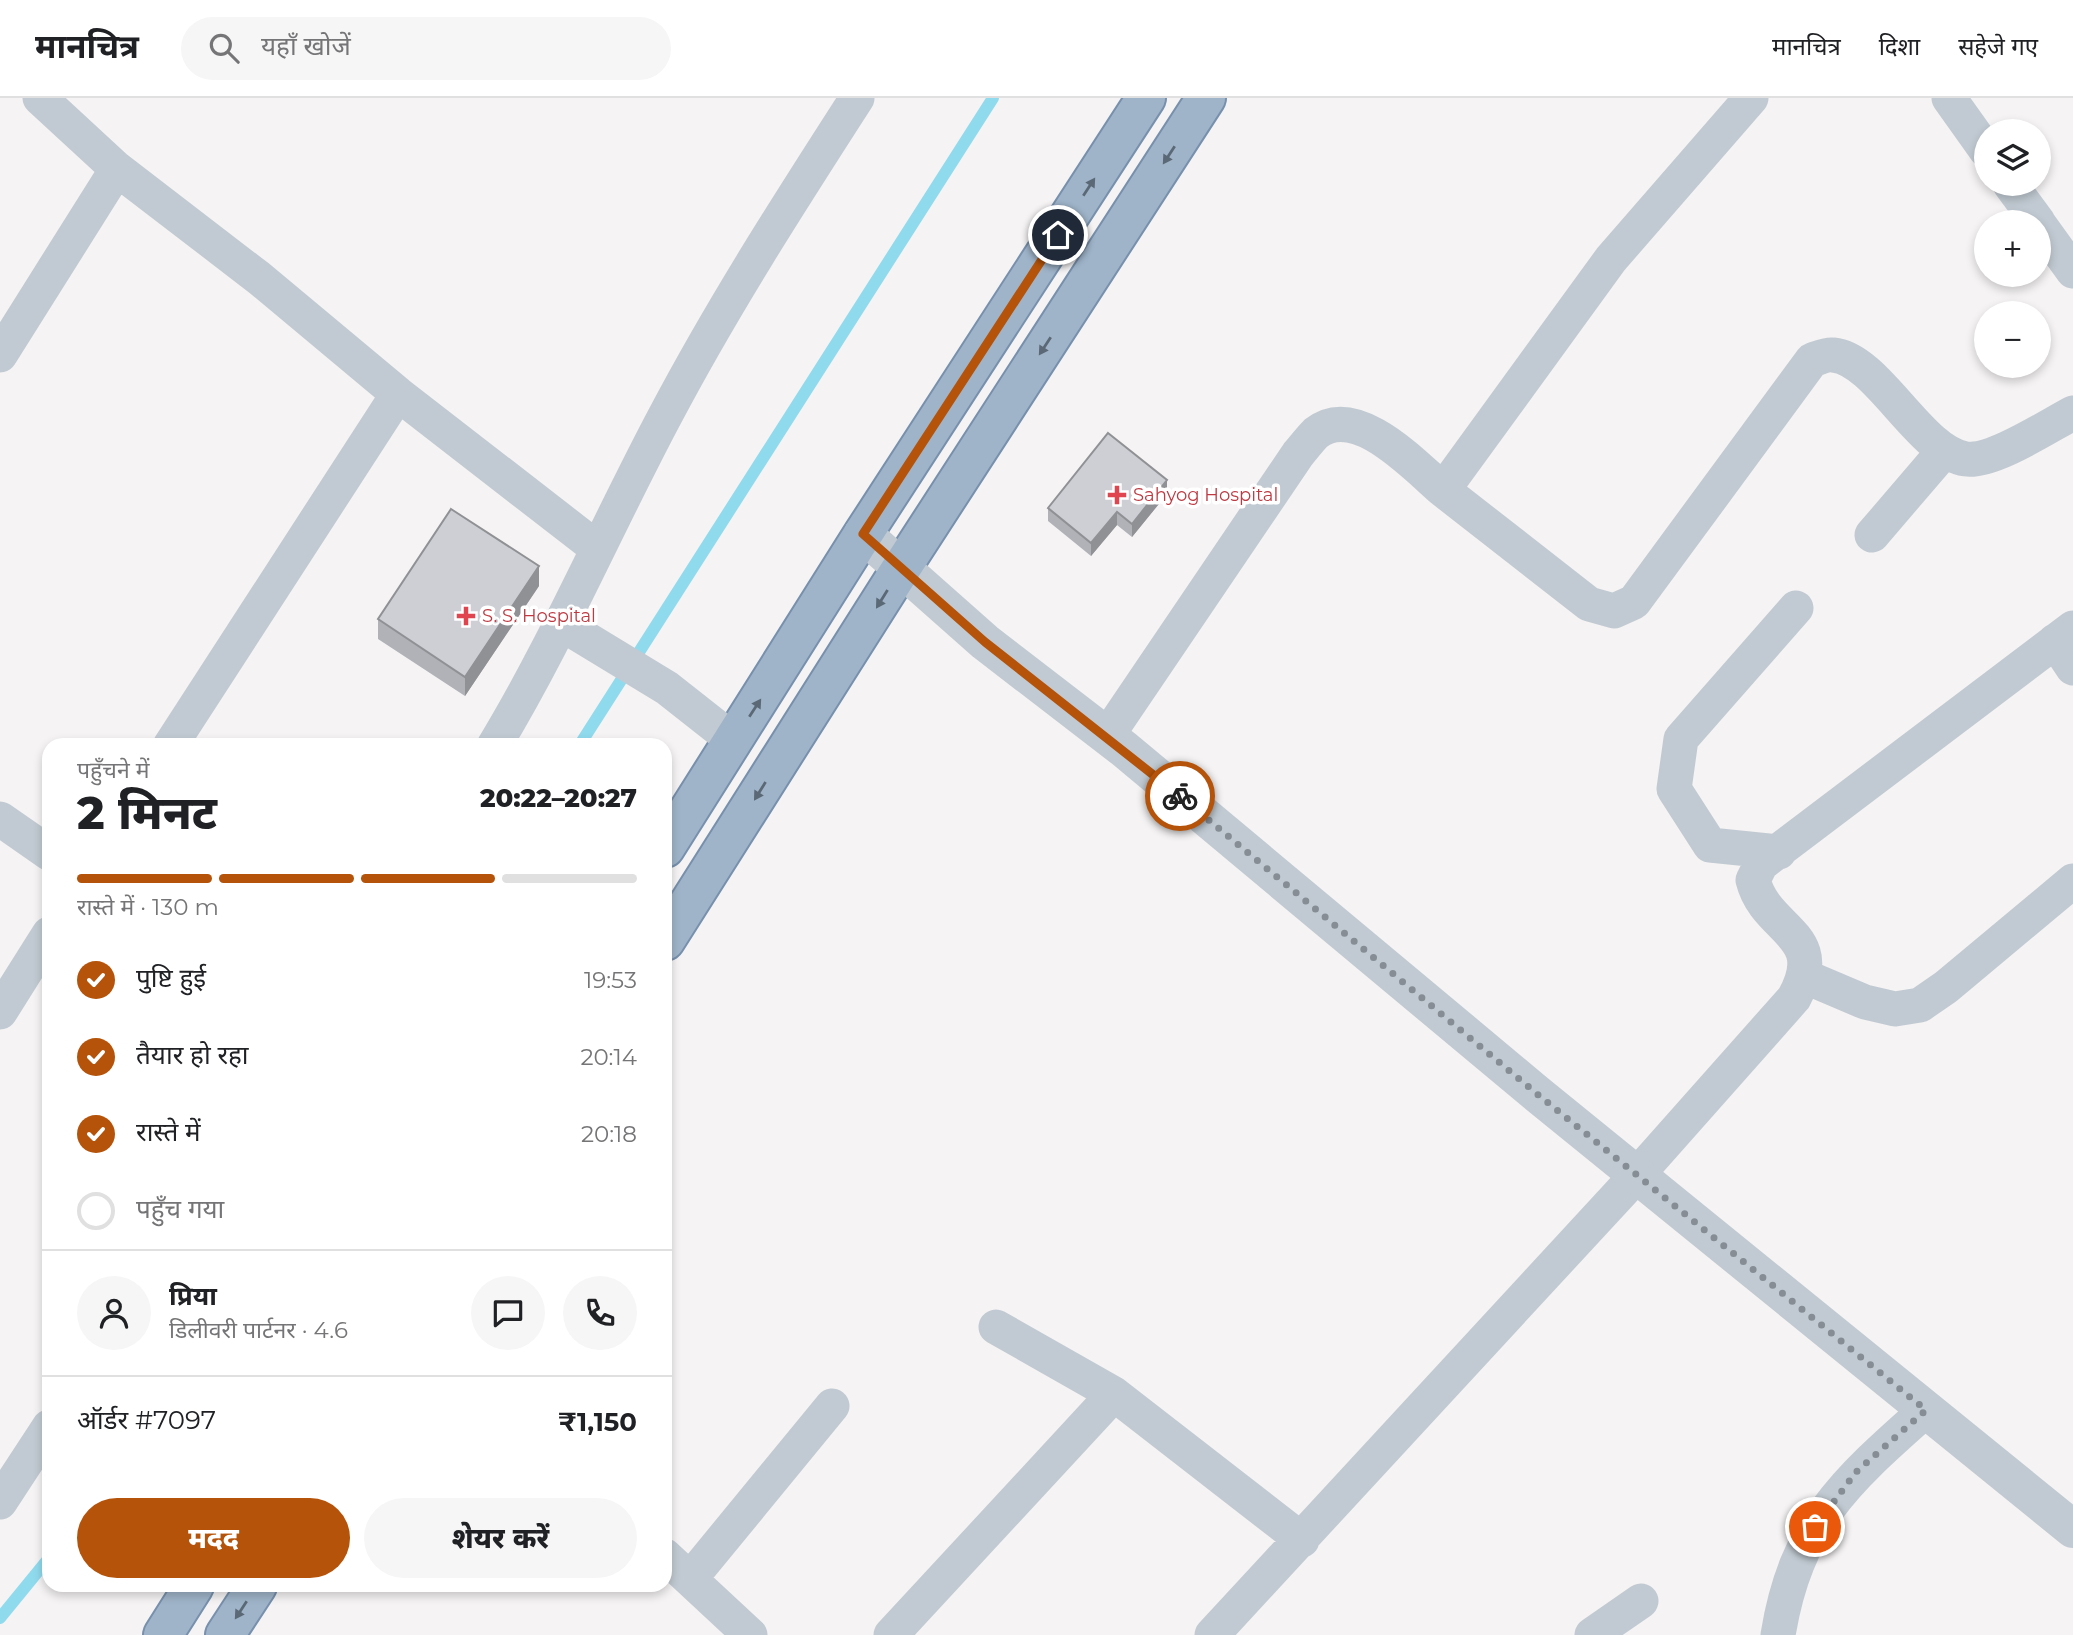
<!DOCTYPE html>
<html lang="hi">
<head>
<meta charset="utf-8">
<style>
	body { margin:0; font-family:Montserrat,"Noto Sans Devanagari",sans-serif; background:#f6f6f6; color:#202124; height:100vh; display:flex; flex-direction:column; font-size:26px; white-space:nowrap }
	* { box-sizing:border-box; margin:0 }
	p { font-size:23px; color:#757577 }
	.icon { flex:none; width:38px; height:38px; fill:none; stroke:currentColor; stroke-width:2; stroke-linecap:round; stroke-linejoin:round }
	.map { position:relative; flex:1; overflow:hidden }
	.drawer { position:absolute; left:42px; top:640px; width:630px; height:854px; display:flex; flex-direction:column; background:#fff; border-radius:21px; box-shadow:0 4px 10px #0003 }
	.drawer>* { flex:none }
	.tools { position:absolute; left:1974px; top:21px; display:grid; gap:14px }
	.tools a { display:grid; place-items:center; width:77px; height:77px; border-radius:50%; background:#fff; box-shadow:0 4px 10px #0003; font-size:35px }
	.pin { position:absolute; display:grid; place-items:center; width:60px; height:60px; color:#fff; margin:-30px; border:4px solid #fff; border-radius:50%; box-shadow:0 2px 7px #0007 }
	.courier { position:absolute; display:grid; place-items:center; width:70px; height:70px; margin:-35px; border:5px solid #b45309; border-radius:50%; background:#fff; color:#222; box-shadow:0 2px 9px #0007 }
	.overview em { font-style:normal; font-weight:800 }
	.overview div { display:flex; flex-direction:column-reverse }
	.overview { display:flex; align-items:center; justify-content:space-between; height:119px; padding:0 35px }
	h1 { font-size:46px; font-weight:800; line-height:52px }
	.bar { display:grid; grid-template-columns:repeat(4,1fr); gap:10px 7px; align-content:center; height:84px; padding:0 35px }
	.bar i { height:9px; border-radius:5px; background:#e0e0e0 }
	.bar .active { background:#b45309 }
	.bar p { grid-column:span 4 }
	.line { display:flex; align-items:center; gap:18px; padding:0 35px; border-top:2px solid #e0e0e0 }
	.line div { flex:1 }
	.round { display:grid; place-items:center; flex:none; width:74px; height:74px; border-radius:37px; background:#f6f6f6 }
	ol { padding:0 35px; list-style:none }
	li { display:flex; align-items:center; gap:21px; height:77px }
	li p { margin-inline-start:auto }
	li .icon { padding:7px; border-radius:50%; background:#b45309; color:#fff; stroke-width:4 }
	li:last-child { color:#757577 }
	li i { width:38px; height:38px; border:4px solid #e0e0e0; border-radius:50% }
	.button { display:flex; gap:14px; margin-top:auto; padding:14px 35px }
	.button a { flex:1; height:80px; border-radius:42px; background:#b45309; color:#fff; font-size:28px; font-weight:800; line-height:80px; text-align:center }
	.button a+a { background:#f6f6f6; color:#202124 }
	header { display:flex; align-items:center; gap:42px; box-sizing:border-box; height:98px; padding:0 35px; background:#fff; border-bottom:2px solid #e0e0e0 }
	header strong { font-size:33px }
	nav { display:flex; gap:38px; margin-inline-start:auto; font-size:24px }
	.search { width:490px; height:63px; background:#f6f6f6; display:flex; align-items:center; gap:18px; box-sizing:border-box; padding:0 24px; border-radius:38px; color:#757577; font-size:26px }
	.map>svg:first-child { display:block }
</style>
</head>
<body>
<header>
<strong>मानचित्र</strong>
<div class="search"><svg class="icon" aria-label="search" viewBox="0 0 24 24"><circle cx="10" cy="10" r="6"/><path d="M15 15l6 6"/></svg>यहाँ खोजें</div>
<nav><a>मानचित्र</a><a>दिशा</a><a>सहेजे गए</a></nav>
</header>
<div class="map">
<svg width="2073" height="1537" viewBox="0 0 2073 1537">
	<rect width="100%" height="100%" fill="#f5f3f3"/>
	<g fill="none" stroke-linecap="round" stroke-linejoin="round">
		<path stroke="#90daee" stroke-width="12" d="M 579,648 L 993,0
			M 0,1520 L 49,1460"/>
		<defs>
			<path id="trunk" d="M 665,750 L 863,436 L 1146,0
				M 665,843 L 902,469 L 1206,0
				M 163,1537 L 194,1488
				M 225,1537 L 257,1488"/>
		</defs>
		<use href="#trunk" stroke="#7690ad" stroke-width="42"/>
		<path stroke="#c1cad2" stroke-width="35" d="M 40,0 L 117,71 L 259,180 L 398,296 L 598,451
			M 1751,0 L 1611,161 L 1443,392 L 1589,506 L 1614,513 L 1634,504 L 1812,262 C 1818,260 1827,256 1833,257 C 1878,261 1919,354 1966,361 C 1992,365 2048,328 2073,315
			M 1949,0 L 1986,52
			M 2010,86 L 2038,124
			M 2039,126 L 2073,173
			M 0,257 L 117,71
			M 1872,437 L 1944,353
			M 560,525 L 667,590 L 733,642
			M 2055,543 L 2073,570
			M 1107,638 L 1298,356 C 1304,349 1310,341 1316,335 C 1356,303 1415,368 1443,392
			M 170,648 L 398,296
			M 494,648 C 558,542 607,427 665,318 C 723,208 790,104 857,0
			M 0,721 L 49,755
			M 1779,754 L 1710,747 L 1674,691 L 1681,641 L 1796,510
			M 1806,879 L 1865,904 L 1895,911 L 1920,907 L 1946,889 L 2073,783
			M 0,914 L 49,836
			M 996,1229 L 1114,1296 L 1302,1442
			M 0,1404 L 49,1329
			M 665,1458 L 750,1537
			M 690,1481 L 832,1308
			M 891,1537 L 1114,1296
			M 1212,1537 L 1637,1077 L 1794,900 C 1830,835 1766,834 1753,782 L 1761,766 L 2073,530
			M 1592,1537 L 1641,1503
			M 1778,1537 C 1796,1426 1846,1383 1926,1312"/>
		<path stroke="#c1cad2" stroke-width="38" d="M 863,436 L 985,544 L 1124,651 L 1536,995 L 2073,1431"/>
		<use href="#trunk" stroke="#9fb4c9" stroke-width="38"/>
	</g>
	<path fill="#b0b2b7" d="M 1167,396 L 1132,439 L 1117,427 L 1091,458 L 1048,423 L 1048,410 Z
		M 539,488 L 465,598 L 378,541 L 378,521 Z"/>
	<path fill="#909195" d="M 1167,382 L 1167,396 L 1132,439 L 1132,426 Z
		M 1117,414 L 1117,427 L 1091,458 L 1091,445 Z
		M 539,468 L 539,488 L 465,598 L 465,579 Z"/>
	<path fill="#cdcfd5" stroke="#909195" stroke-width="2" d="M 1108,335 L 1167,382 L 1132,426 L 1117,414 L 1091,445 L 1048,410 Z
		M 451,411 L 539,468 L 465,579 L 378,521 Z"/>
	<defs><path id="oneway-solid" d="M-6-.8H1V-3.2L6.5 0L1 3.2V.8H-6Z" transform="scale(1.75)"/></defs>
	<g fill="#5b6976">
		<use href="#oneway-solid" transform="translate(1169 57) rotate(123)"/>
		<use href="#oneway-solid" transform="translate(1089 89) rotate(-57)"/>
		<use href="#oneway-solid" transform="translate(1045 248) rotate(123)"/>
		<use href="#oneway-solid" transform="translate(882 501) rotate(122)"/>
		<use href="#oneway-solid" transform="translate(755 610) rotate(-57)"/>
		<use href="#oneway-solid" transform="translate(760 693) rotate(122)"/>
		<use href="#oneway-solid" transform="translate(241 1512) rotate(123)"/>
	</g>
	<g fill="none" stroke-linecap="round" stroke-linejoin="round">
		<path stroke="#868d94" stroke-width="7" stroke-dasharray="0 12.6" d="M 1180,698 L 1536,995 L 1926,1312 L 1856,1374 L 1815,1429"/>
		<path stroke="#b45309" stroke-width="9" d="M 1058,137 L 863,436 L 985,544 L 1180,698"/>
	</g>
	<g fill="#e0444e" stroke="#fff" stroke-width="2.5">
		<path d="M1113.5 386.5h7v7h7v7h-7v7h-7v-7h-7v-7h7z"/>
		<path d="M462.5 507.5h7v7h7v7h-7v7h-7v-7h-7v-7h7z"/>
	</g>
	<g text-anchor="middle" stroke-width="7" stroke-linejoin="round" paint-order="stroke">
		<g font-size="18" fill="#be3a42" stroke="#fff" text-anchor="start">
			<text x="1133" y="403">Sahyog Hospital</text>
			<text x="482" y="524">S. S. Hospital</text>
		</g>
	</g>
</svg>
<div class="tools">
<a><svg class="icon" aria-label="layers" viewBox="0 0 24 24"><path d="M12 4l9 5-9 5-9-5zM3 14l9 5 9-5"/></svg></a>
<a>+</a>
<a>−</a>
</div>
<div class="pin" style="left:1815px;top:1429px;background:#ea580c"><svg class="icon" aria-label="bag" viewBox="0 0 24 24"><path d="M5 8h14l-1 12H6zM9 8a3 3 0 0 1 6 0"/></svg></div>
<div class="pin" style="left:1058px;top:137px;background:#1f2937"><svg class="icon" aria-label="home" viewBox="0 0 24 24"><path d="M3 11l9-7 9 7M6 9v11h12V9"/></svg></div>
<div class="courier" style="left:1180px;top:698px"><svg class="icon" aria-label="bike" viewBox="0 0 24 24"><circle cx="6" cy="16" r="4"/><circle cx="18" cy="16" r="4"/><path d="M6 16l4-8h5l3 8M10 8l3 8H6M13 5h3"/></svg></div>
<section class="drawer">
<div class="overview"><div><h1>2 मिनट</h1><p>पहुँचने में</p></div><em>20:22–20:27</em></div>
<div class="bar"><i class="active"></i><i class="active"></i><i class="active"></i><i></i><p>रास्ते में · 130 m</p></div>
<ol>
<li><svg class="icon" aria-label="check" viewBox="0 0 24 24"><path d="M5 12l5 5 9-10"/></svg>पुष्टि हुई<p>19:53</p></li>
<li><svg class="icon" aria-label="check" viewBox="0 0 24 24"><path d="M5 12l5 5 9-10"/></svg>तैयार हो रहा<p>20:14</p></li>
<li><svg class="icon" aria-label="check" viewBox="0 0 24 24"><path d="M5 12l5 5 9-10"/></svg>रास्ते में<p>20:18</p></li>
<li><i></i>पहुँच गया</li>
</ol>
<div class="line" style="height:126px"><a class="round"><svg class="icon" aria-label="person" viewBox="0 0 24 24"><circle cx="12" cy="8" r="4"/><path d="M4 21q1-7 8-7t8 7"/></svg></a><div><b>प्रिया</b><p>डिलीवरी पार्टनर · 4.6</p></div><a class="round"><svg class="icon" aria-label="chat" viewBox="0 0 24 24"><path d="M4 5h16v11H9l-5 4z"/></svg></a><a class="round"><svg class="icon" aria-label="phone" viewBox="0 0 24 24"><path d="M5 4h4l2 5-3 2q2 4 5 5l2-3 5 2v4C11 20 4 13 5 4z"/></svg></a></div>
<div class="line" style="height:91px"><div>ऑर्डर #7097</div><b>₹1,150</b></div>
<div class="button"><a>मदद</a><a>शेयर करें</a></div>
</section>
</div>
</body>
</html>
